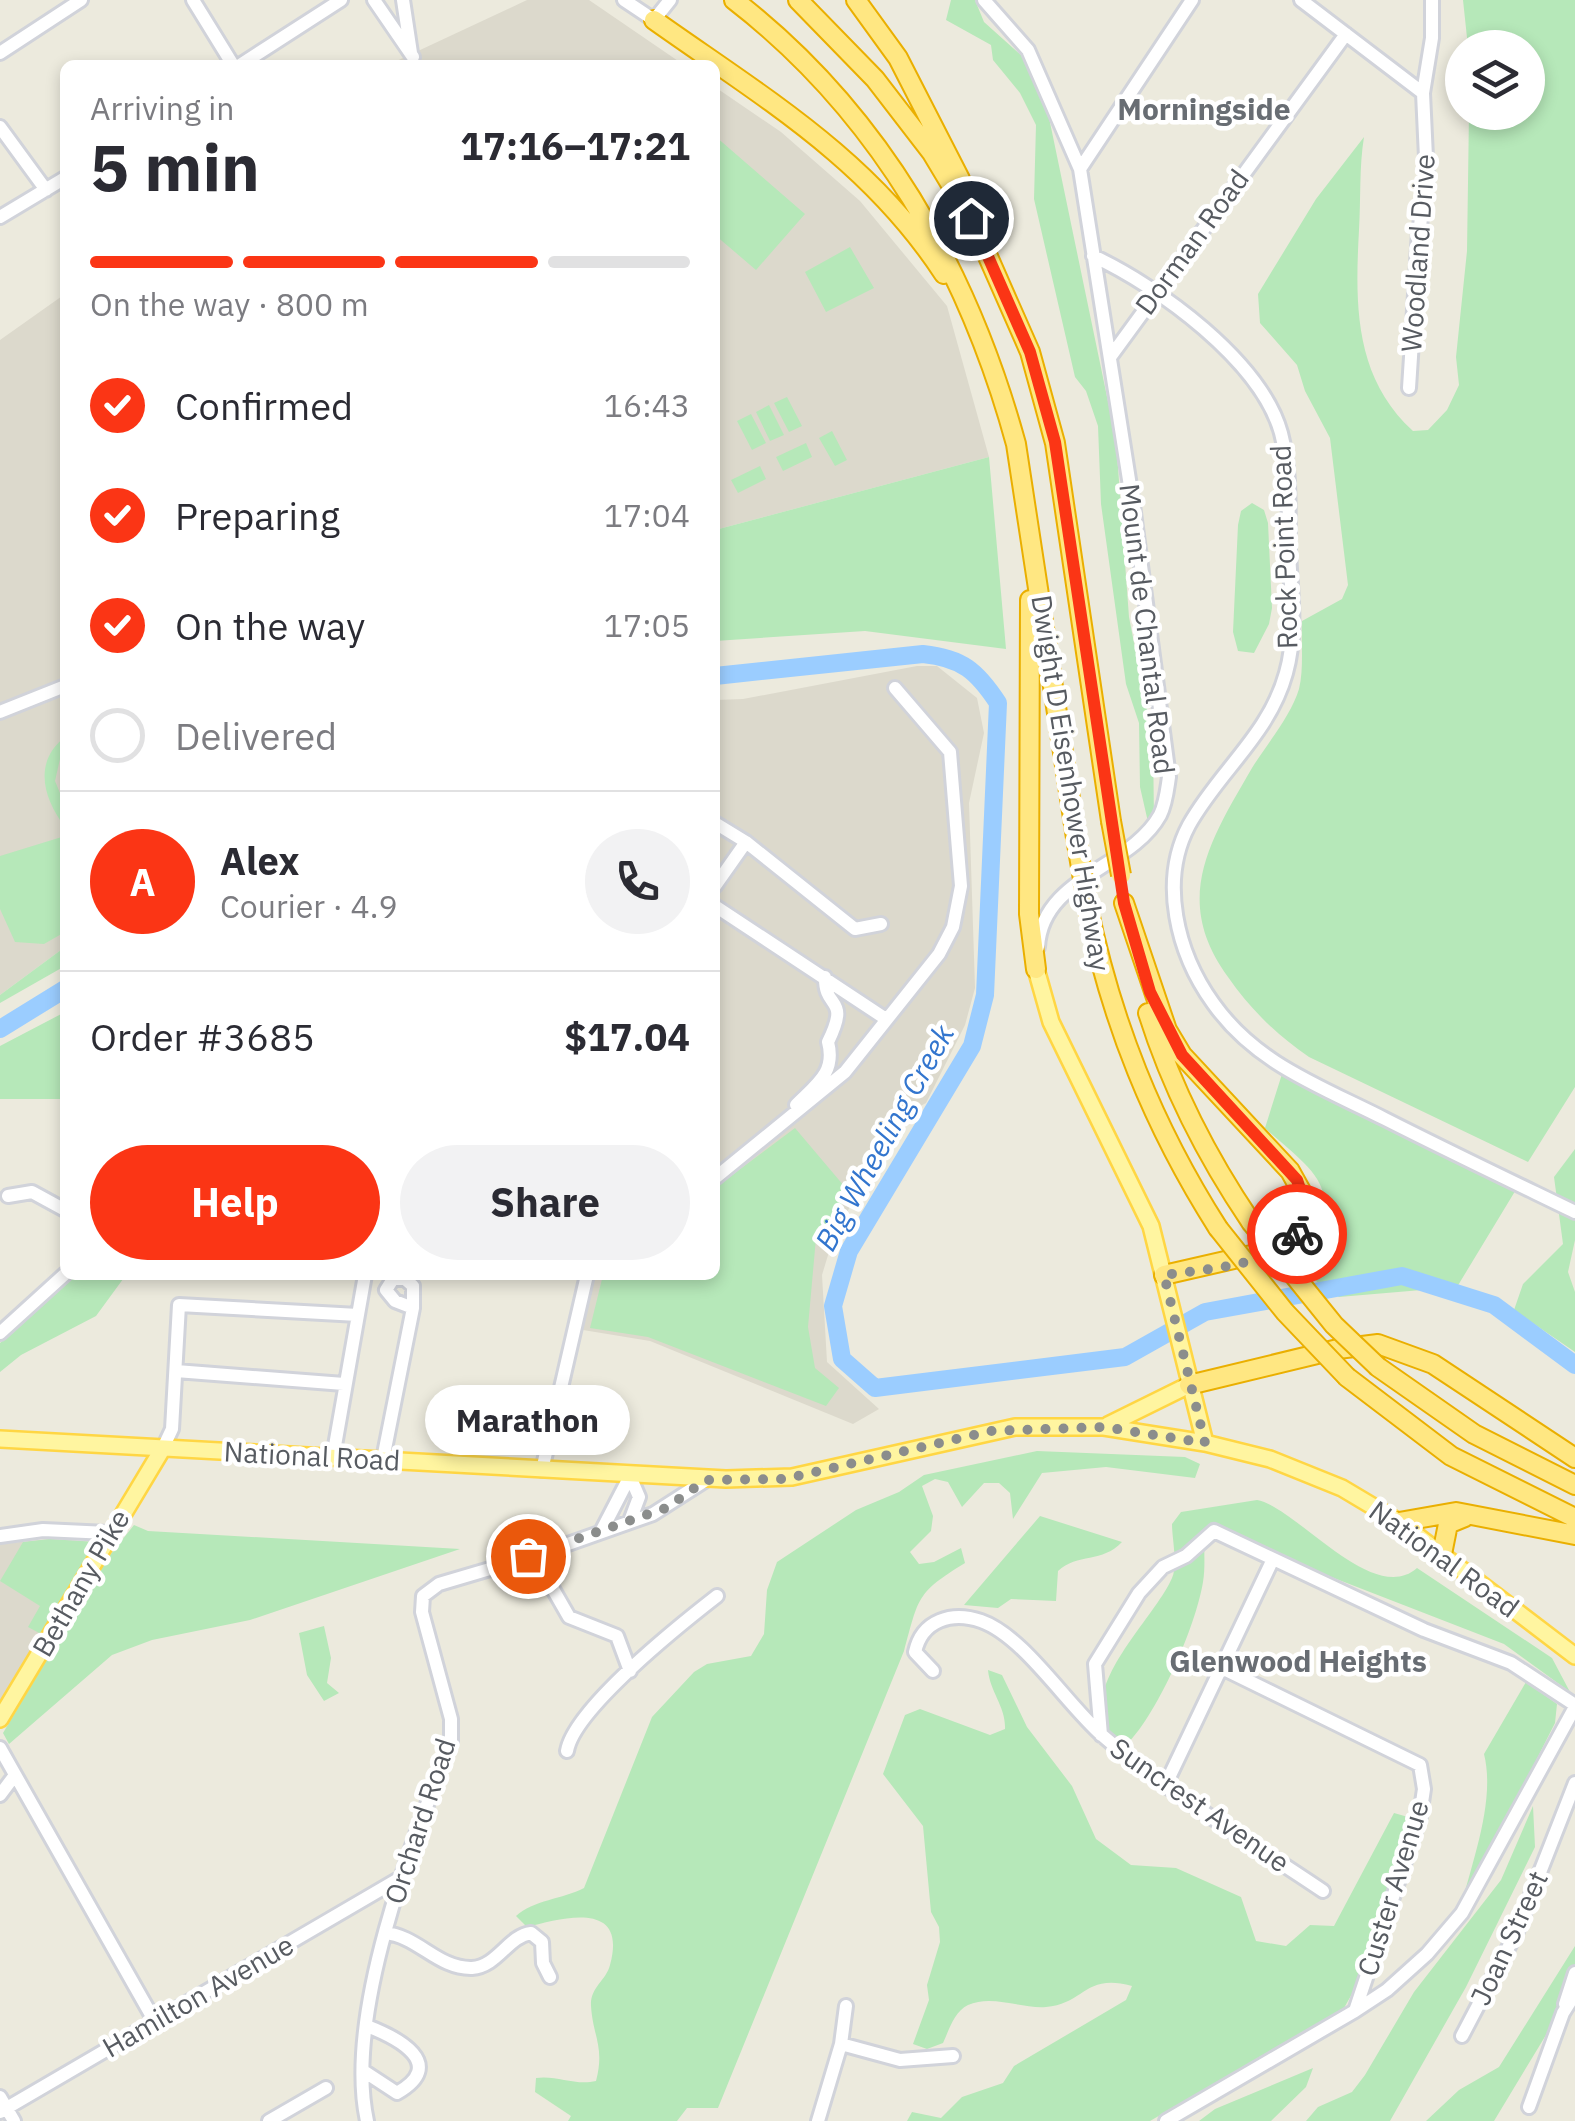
<!DOCTYPE html>
<html lang="en">
<head>
<meta charset="utf-8">
<style>
	body { margin:0; font-family:"IBM Plex Sans",sans-serif; background:#f2f2f3; color:#2b2b33; height:100vh; display:flex; flex-direction:column; font-size:38px; white-space:nowrap }
	* { box-sizing:border-box; margin:0 }
	p { font-size:32px; color:#7c7c81 }
	.icon { flex:none; width:55px; height:55px; fill:none; stroke:currentColor; stroke-width:2; stroke-linecap:round; stroke-linejoin:round }
	.map { position:relative; flex:1; overflow:hidden }
	.side { position:absolute; left:60px; top:60px; width:660px; height:1220px; display:flex; flex-direction:column; background:#fff; border-radius:15px; box-shadow:0 5px 15px #0003 }
	.side>* { flex:none }
	.controls { position:absolute; left:1445px; top:30px; display:grid; gap:20px }
	.controls a { display:grid; place-items:center; width:100px; height:100px; border-radius:50%; background:#fff; box-shadow:0 5px 15px #0003; font-size:50px }
	.pin { position:absolute; display:grid; place-items:center; width:85px; height:85px; color:#fff; margin:-42px; border:5px solid #fff; border-radius:50%; box-shadow:0 2px 10px #0007 }
	.courier { position:absolute; display:grid; place-items:center; width:100px; height:100px; margin:-50px; border:8px solid #fb3515; border-radius:50%; background:#fff; color:#222; box-shadow:0 2px 12px #0007 }
	.bubble { position:absolute; height:70px; border-radius:35px; background:#fff; box-shadow:0 5px 15px #0003; font-size:32px; font-weight:800; line-height:70px; text-align:center }
	.headline em { font-style:normal; font-weight:800 }
	.headline div { display:flex; flex-direction:column-reverse }
	.headline { display:flex; align-items:center; justify-content:space-between; height:170px; padding:0 30px }
	h1 { font-size:65px; font-weight:800; line-height:75px }
	.bar { display:grid; grid-template-columns:repeat(4,1fr); gap:15px 10px; align-content:center; height:120px; padding:0 30px }
	.bar i { height:12px; border-radius:8px; background:#e1e1e2 }
	.bar .active { background:#fb3515 }
	.bar p { grid-column:span 4 }
	.line { display:flex; align-items:center; gap:25px; padding:0 30px; border-top:2px solid #e1e1e2 }
	.line div { flex:1 }
	.round { display:grid; place-items:center; flex:none; width:105px; height:105px; border-radius:52px; background:#f2f2f3 }
	ol { padding:0 30px; list-style:none }
	li { display:flex; align-items:center; gap:30px; height:110px }
	li p { margin-inline-start:auto }
	li .icon { padding:10px; border-radius:50%; background:#fb3515; color:#fff; stroke-width:4 }
	li:last-child { color:#7c7c81 }
	li i { width:55px; height:55px; border:5px solid #e1e1e2; border-radius:50% }
	.action { display:flex; gap:20px; margin-top:auto; padding:20px 30px }
	.action a { flex:1; height:115px; border-radius:60px; background:#fb3515; color:#fff; font-size:40px; font-weight:800; line-height:115px; text-align:center }
	.action a+a { background:#f2f2f3; color:#2b2b33 }
	.map>svg:first-child { display:block }
</style>
</head>
<body>
<div class="map">
<svg width="1575" height="2121" viewBox="0 0 1575 2121">
	<rect width="100%" height="100%" fill="#eceadd"/>
	<path fill="#dcd9cc" d="M 527,0 L 589,0 L 684,65 L 388,65 Z
		M 715,87 L 781,132 L 860,201 L 947,306 L 989,457 L 715,530 Z
		M 65,294 L 65,947 L 0,995 L 0,340 Z
		M 917,666 L 937,666 L 977,698 L 984,733 L 969,803 L 975,988 L 965,1025 L 926,1103 L 896,1119 L 887,1145 L 835,1232 L 822,1275 L 827,1362 L 879,1409 L 853,1424 L 650,1341 L 583,1330 L 595,1275 L 715,1275 L 715,700 L 743,699 Z
		M 50,1539 L 96,1542 L 0,1702 L 0,1544 Z"/>
	<path fill="#b6e8b9" d="M 951,0 L 975,0 L 984,22 L 1022,56 L 1047,108 L 1116,440 L 1129,617 L 1153,741 L 1154,820 L 1148,822 L 1140,787 L 1139,723 L 1126,684 L 1101,504 L 1098,426 L 1086,391 L 1075,377 L 1034,199 L 1036,125 L 1020,93 L 993,60 L 991,45 L 946,20 Z
		M 1463,0 L 1575,0 L 1575,1087 L 1528,1162 L 1309,1057 C 1276,1034 1251,1010 1228,977 C 1172,900 1209,842 1252,768 C 1266,745 1291,716 1299,689 C 1304,669 1301,642 1302,621 L 1342,599 L 1348,585 L 1330,438 L 1305,391 L 1297,365 L 1260,323 L 1258,294 L 1316,199 L 1364,137 C 1359,168 1361,198 1359,230 C 1355,304 1354,377 1413,431 L 1428,430 L 1447,410 L 1459,385 L 1456,357 L 1467,251 L 1469,113 L 1528,112 L 1528,48 L 1468,47 Z
		M 715,136 L 805,214 L 756,270 L 715,235 Z
		M 850,247 L 874,288 L 826,312 L 805,272 Z
		M 787,397 L 802,426 L 789,432 L 774,403 Z
		M 769,405 L 784,435 L 770,441 L 756,412 Z
		M 751,414 L 766,443 L 752,450 L 737,421 Z
		M 832,431 L 847,460 L 835,466 L 819,438 Z
		M 806,443 L 812,457 L 783,471 L 776,457 Z
		M 989,457 L 1006,649 L 865,631 L 715,641 L 715,530 Z
		M 760,466 L 766,479 L 738,493 L 731,480 Z
		M 1252,503 L 1264,510 L 1268,523 L 1272,608 L 1269,624 L 1254,653 L 1238,651 L 1233,632 L 1238,525 L 1241,511 Z
		M 65,737 L 55,781 L 65,805 L 65,827 C 43,798 33,762 65,737 Z
		M 65,836 L 65,932 L 44,944 L 15,942 L 0,909 L 0,856 Z
		M 65,947 L 65,966 L 0,1003 L 0,995 Z
		M 65,1012 L 65,1099 L 0,1099 L 0,1046 Z
		M 1282,1074 L 1517,1188 L 1457,1287 L 1339,1297 L 1316,1281 L 1297,1251 C 1352,1192 1313,1171 1265,1128 Z
		M 795,1128 L 850,1193 L 816,1238 L 808,1327 L 815,1368 L 839,1388 L 826,1406 L 648,1337 L 590,1328 L 603,1275 L 715,1275 L 715,1188 Z
		M 1575,1149 L 1575,1240 L 1568,1272 L 1575,1292 L 1575,1352 L 1514,1310 L 1523,1284 L 1563,1244 L 1554,1177 Z
		M 75,1275 L 126,1275 L 96,1316 L 21,1355 L 0,1372 L 0,1343 Z
		M 1037,1451 L 1185,1457 L 1200,1464 L 1195,1478 L 1106,1467 L 1042,1473 L 1013,1519 L 1010,1493 L 999,1483 L 984,1483 L 962,1507 L 948,1482 L 935,1479 L 922,1486 L 933,1516 L 931,1531 L 910,1552 L 919,1564 L 934,1562 L 961,1548 L 965,1563 C 916,1593 919,1597 904,1651 L 718,2108 L 687,2108 L 677,2121 L 568,2121 L 571,2116 L 535,2092 L 536,2078 C 557,2075 575,2086 596,2081 C 605,2047 593,2037 591,2006 C 590,1987 606,1981 610,1965 C 628,1899 562,1918 527,1927 L 516,1916 C 533,1900 563,1899 584,1888 L 652,1717 L 694,1672 L 707,1664 L 751,1656 L 764,1634 L 767,1590 L 777,1562 L 856,1510 L 899,1492 L 924,1475 Z
		M 1257,1500 C 1296,1507 1373,1607 1417,1568 L 1552,1658 L 1570,1692 L 1504,1644 L 1205,1528 C 1203,1545 1206,1564 1203,1582 C 1196,1626 1156,1719 1123,1748 C 1060,1701 1152,1624 1172,1578 C 1178,1565 1172,1539 1172,1524 L 1181,1512 Z
		M 1040,1516 L 1122,1542 C 1103,1563 1077,1553 1058,1571 L 1056,1601 L 1011,1599 L 998,1608 L 964,1605 Z
		M 134,1525 L 148,1531 L 460,1549 L 250,1620 L 152,1640 L 112,1655 L 9,1744 L 3,1733 L 106,1560 Z
		M 50,1539 L 96,1542 L 41,1634 L 28,1627 L 40,1606 L 0,1581 L 23,1542 Z
		M 324,1626 L 331,1658 L 327,1683 L 339,1693 L 324,1701 L 307,1675 L 299,1633 Z
		M 988,1670 L 1002,1675 L 1027,1727 L 1072,1786 L 1096,1839 L 1131,1865 L 1176,1868 L 1241,1897 L 1256,1941 L 1286,1946 L 1310,1925 L 1334,1926 L 1394,1813 L 1408,1817 L 1366,1969 L 1344,2008 L 1150,2121 L 907,2121 L 912,2112 L 941,2118 L 962,2097 L 1003,2083 L 1014,2066 L 1126,2000 L 1132,1986 C 1084,1973 1085,2004 1046,2007 C 1022,2009 992,1994 968,2005 C 954,2012 949,2030 943,2043 L 927,2049 L 913,2044 L 929,2000 L 927,1985 L 940,1942 L 939,1927 L 931,1912 L 923,1826 L 883,1774 L 905,1715 L 920,1709 L 990,1735 L 1005,1729 C 1006,1707 990,1692 988,1670 Z
		M 1526,1682 L 1557,1704 L 1555,1723 L 1460,1911 C 1471,1864 1496,1802 1484,1754 Z
		M 1533,1806 L 1535,1847 L 1466,1987 L 1390,2121 L 1306,2121 L 1318,2107 L 1352,2092 L 1365,2075 L 1414,1992 L 1501,1880 Z
		M 1575,1946 L 1575,1987 L 1494,2121 L 1426,2121 L 1459,2090 L 1499,2067 Z
		M 1313,2068 L 1306,2087 L 1271,2121 L 1199,2121 L 1215,2109 Z"/>
	<g fill="none" stroke-linecap="round" stroke-linejoin="round">
		<path stroke="#9bcdff" stroke-width="18" d="M 715,676 L 923,654 C 962,658 977,671 998,703 L 985,995 L 972,1046 L 849,1251 L 833,1306 L 842,1359 L 875,1388 L 1125,1357 L 1205,1312 L 1402,1276 L 1494,1305 L 1575,1365
			M 0,1029 L 65,989"/>
		<defs>
			<path id="minor" d="M 193,0 L 233,65
				M 374,0 L 413,57
				M 403,0 L 411,53
				M 624,0 L 654,20 L 670,0
				M 984,0 L 1028,50 L 1080,169 L 1133,505 L 1169,777 C 1167,790 1166,803 1160,815 C 1131,868 1042,877 1038,947
				M 1301,0 L 1423,93
				M 0,53 L 81,0
				M 240,65 L 341,0
				M 0,127 L 46,190
				M 1080,169 L 1192,0
				M 0,217 L 65,178
				M 1093,256 C 1158,286 1261,361 1281,433 C 1291,471 1288,514 1289,553 C 1291,592 1297,635 1286,673 C 1269,735 1219,771 1189,825 C 1159,881 1177,953 1213,1003 C 1256,1064 1320,1086 1385,1119 C 1448,1151 1511,1181 1575,1212
				M 1111,356 L 1346,34
				M 1409,388 L 1419,232 L 1427,179 L 1423,93 L 1432,38 L 1432,0
				M 0,712 L 65,686
				M 715,823 L 746,842 L 855,929 L 881,924
				M 715,886 L 746,842
				M 715,906 L 886,1019
				M 796,1105 C 817,1084 836,1072 828,1042 C 851,995 824,1011 825,977
				M 715,1178 L 845,1072 L 939,954 L 953,927 L 961,886 L 950,752 L 895,688
				M 8,1196 L 32,1192 L 65,1210
				M 0,1333 L 65,1274
				M 176,1371 L 344,1384
				M 163,1448 L 172,1429 L 179,1305 L 358,1315
				M 333,1457 L 365,1275
				M 383,1459 L 413,1308 L 413,1286 L 405,1279 L 393,1279 L 386,1290 L 395,1301 L 413,1308
				M 542,1470 L 587,1275
				M 602,1530 L 630,1476 L 639,1497 L 630,1521
				M 0,1536 L 43,1530 L 108,1533
				M 534,1556 L 569,1617 L 617,1636 L 630,1671
				M 1222,1668 L 1420,1765 L 1424,1789 L 1420,1816 L 1355,2011
				M 933,1671 L 915,1652 C 922,1620 952,1611 981,1621 C 1024,1636 1067,1705 1103,1736 C 1171,1795 1249,1841 1323,1891
				M 1101,1735 L 1095,1664 L 1139,1593 L 1163,1567 L 1186,1556 L 1214,1531 L 1424,1630 L 1511,1663 L 1575,1705
				M 0,1748 L 154,2020
				M 567,1751 C 574,1709 681,1624 717,1596
				M 1165,1786 L 1273,1559
				M 0,1795 L 15,1775
				M 385,1933 C 418,1936 438,1969 472,1968 C 498,1966 508,1936 531,1933 L 542,1942 L 543,1963 L 550,1977
				M 1565,2004 L 1575,1973
				M 1462,2036 L 1517,1931 L 1575,1783
				M 841,2044 L 900,2060 L 953,2056
				M 365,2072 L 397,2093 C 448,2064 398,2038 367,2026
				M 0,2097 L 14,2121
				M 1529,2107 L 1563,2013 L 1575,1994
				M 0,2112 L 397,1880
				M 269,2121 L 326,2088
				M 367,2121 C 344,2015 412,1842 451,1742 L 451,1719 L 422,1612 L 423,1596 L 439,1584 L 534,1556 L 653,1514 L 706,1480
				M 818,2121 L 841,2044 L 846,2006
				M 1166,2121 L 1355,2011 L 1387,1990 L 1427,1954 L 1462,1913 L 1575,1707"/>
			<path id="major" d="M 1036,969 L 1051,1022 L 1151,1226 L 1205,1443
				M 1108,1425 L 1189,1385
				M 0,1439 L 726,1479 L 792,1477 L 1015,1427 L 1104,1427 L 1205,1443 L 1270,1459 L 1342,1488 L 1399,1522 L 1575,1656
				M 0,1719 L 163,1448"/>
			<path id="highway" d="M 734,0 C 879,112 968,269 1016,444 L 1076,838
				M 798,0 L 875,79 L 932,153 L 971,218 L 1030,352 L 1055,443 L 1111,821
				M 856,0 L 898,58 L 960,179
				M 654,20 C 764,98 869,159 944,274
				M 1030,600 L 1029,914 L 1036,969
				M 1087,903 C 1111,1021 1153,1126 1218,1228
				M 1124,903 L 1167,1030 L 1182,1055 L 1290,1171 L 1305,1198 L 1301,1229 L 1282,1248 L 1164,1275
				M 1148,1013 C 1172,1089 1207,1157 1251,1222
				M 1378,1367 L 1474,1434 L 1575,1485
				M 1347,1377 L 1451,1456 L 1575,1518
				M 1189,1385 L 1338,1349 L 1378,1344 L 1433,1364 L 1575,1458
				M 1399,1522 L 1456,1512 L 1575,1535
				M 1442,1554 L 1448,1524 L 1465,1517"/>
		</defs>
		<use href="#minor" stroke="#d1d3da" stroke-width="18"/>
		<use href="#major" stroke="#ffd644" stroke-width="20"/>
		<use href="#highway" stroke="#eaaf00" stroke-width="22"/>
		<use href="#minor" stroke="#fff" stroke-width="12"/>
		<use href="#major" stroke="#fff5a0" stroke-width="15"/>
		<use href="#highway" stroke="#ffe782" stroke-width="18"/>
		<defs>
			<path id="highway-bridge" d="M 1111,821 L 1121,875
				M 1076,838 L 1087,903
				M 1251,1222 L 1334,1325 L 1378,1367
				M 1218,1228 L 1285,1312 L 1347,1377"/>
		</defs>
		<use href="#highway-bridge" stroke="#eaaf00" stroke-width="22" stroke-linecap="butt"/>
		<use href="#highway-bridge" stroke="#ffe782" stroke-width="18"/>
	</g>
	<g fill="none" stroke-linecap="round" stroke-linejoin="round">
		<path stroke="#8b8d8c" stroke-width="10" stroke-dasharray="0 18" d="M 528,1556 L 666,1508 L 706,1480 L 785,1479 L 991,1431 L 1104,1427 L 1205,1443 L 1164,1275 C 1204,1269 1269,1267 1297,1234"/>
		<path stroke="#fb3515" stroke-width="12" d="M 971,218 L 1030,352 L 1055,442 L 1124,903 L 1150,992 L 1182,1055 L 1297,1180 L 1306,1207 L 1297,1234"/>
	</g>
	<g text-anchor="middle" stroke-width="9" stroke-linejoin="round" paint-order="stroke">
		<g font-size="28" fill="#575b61" stroke="#fff">
			<text transform="translate(1192 242) rotate(-54)" y="10">Dorman Road</text>
			<text transform="translate(1418 253) rotate(-86)" y="10">Woodland Drive</text>
			<text transform="translate(1284 547) rotate(-92)" y="10">Rock Point Road</text>
			<text transform="translate(1147 629) rotate(83)" y="10">Mount de Chantal Road</text>
			<text transform="translate(1071 783) rotate(81)" y="10">Dwight D Eisenhower Highway</text>
			<text transform="translate(312 1456) rotate(3)" y="10">National Road</text>
			<text transform="translate(1444 1559) rotate(36)" y="10">National Road</text>
			<text transform="translate(81 1583) rotate(-60)" y="10">Bethany Pike</text>
			<text transform="translate(1200 1805) rotate(35)" y="10">Suncrest Avenue</text>
			<text transform="translate(420 1821) rotate(-72)" y="10">Orchard Road</text>
			<text transform="translate(1393 1888) rotate(-73)" y="10">Custer Avenue</text>
			<text transform="translate(1509 1938) rotate(-65)" y="10">Joan Street</text>
			<text transform="translate(198 1996) rotate(-30)" y="10">Hamilton Avenue</text>
		</g>
		<g font-size="30" font-weight="bold" fill="#686d73" stroke="#fff">
			<text x="1204" y="120">Morningside</text>
			<text x="1298" y="1672">Glenwood Heights</text>
		</g>
		<g font-size="30" font-style="italic" fill="#3275ce" stroke="#fff">
			<text transform="translate(885 1138) rotate(-61)" y="10">Big Wheeling Creek</text>
		</g>
	</g>
</svg>
<div class="controls">
<a><svg class="icon" aria-label="layers" viewBox="0 0 24 24"><path d="M12 4l9 5-9 5-9-5zM3 14l9 5 9-5"/></svg></a>
</div>
<div class="pin" style="left:528px;top:1556px;background:#ea580c"><svg class="icon" aria-label="bag" viewBox="0 0 24 24"><path d="M5 8h14l-1 12H6zM9 8a3 3 0 0 1 6 0"/></svg></div>
<div class="pin" style="left:971px;top:218px;background:#1f2937"><svg class="icon" aria-label="home" viewBox="0 0 24 24"><path d="M3 11l9-7 9 7M6 9v11h12V9"/></svg></div>
<div class="courier" style="left:1297px;top:1234px"><svg class="icon" aria-label="bike" viewBox="0 0 24 24"><circle cx="6" cy="16" r="4"/><circle cx="18" cy="16" r="4"/><path d="M6 16l4-8h5l3 8M10 8l3 8H6M13 5h3"/></svg></div>
<div class="bubble" style="left:425px;top:1385px;width:205px">Marathon</div>
<section class="side">
<div class="headline"><div><h1>5 min</h1><p>Arriving in</p></div><em>17:16–17:21</em></div>
<div class="bar"><i class="active"></i><i class="active"></i><i class="active"></i><i></i><p>On the way · 800 m</p></div>
<ol>
<li><svg class="icon" aria-label="check" viewBox="0 0 24 24"><path d="M5 12l5 5 9-10"/></svg>Confirmed<p>16:43</p></li>
<li><svg class="icon" aria-label="check" viewBox="0 0 24 24"><path d="M5 12l5 5 9-10"/></svg>Preparing<p>17:04</p></li>
<li><svg class="icon" aria-label="check" viewBox="0 0 24 24"><path d="M5 12l5 5 9-10"/></svg>On the way<p>17:05</p></li>
<li><i></i>Delivered</li>
</ol>
<div class="line" style="height:180px"><b class="round" style="background:#fb3515;color:#fff">A</b><div><b>Alex</b><p>Courier · 4.9</p></div><a class="round"><svg class="icon" aria-label="phone" viewBox="0 0 24 24"><path d="M5 4h4l2 5-3 2q2 4 5 5l2-3 5 2v4C11 20 4 13 5 4z"/></svg></a></div>
<div class="line" style="height:130px"><div>Order #3685</div><b>$17.04</b></div>
<div class="action"><a>Help</a><a>Share</a></div>
</section>
</div>
</body>
</html>
